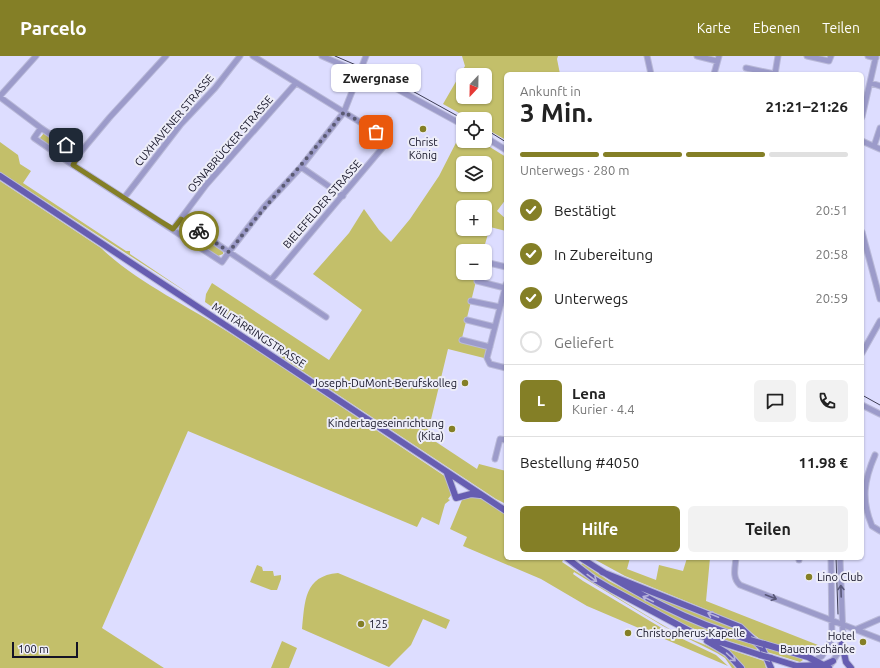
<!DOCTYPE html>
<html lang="de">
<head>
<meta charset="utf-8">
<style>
	body { margin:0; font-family:Ubuntu,sans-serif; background:#f2f2f2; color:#222; height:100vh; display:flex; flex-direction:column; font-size:15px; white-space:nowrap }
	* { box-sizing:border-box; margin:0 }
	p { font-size:13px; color:#767676 }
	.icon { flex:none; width:22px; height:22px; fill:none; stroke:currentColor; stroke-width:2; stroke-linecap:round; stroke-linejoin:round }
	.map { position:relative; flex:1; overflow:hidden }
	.side { position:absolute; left:504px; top:16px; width:360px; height:488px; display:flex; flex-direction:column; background:#fff; border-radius:6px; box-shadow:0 1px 3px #0004 }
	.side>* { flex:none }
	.needle { width:26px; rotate:202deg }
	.tools { position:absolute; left:456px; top:12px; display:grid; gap:8px }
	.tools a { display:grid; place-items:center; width:36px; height:36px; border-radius:6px; background:#fff; box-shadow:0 1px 3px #0004; font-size:20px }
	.scale { position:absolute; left:12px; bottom:10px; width:66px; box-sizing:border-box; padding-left:4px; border:2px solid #141326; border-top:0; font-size:11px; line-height:14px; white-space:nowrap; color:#141326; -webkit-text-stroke:3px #ededf8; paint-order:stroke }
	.pin { position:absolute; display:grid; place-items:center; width:34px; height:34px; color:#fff; margin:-17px; border-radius:8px; box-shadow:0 2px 6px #0006 }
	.courier { position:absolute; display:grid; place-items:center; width:40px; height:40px; margin:-20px; border:3px solid #847f26; border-radius:50%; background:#fff; color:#222; box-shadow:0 1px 5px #0007 }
	.bubble { position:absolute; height:28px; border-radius:6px; background:#fff; box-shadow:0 1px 3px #0004; font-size:13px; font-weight:700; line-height:28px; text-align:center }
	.headline em { font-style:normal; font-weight:700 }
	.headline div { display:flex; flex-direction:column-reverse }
	.headline { display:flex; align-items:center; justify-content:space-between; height:68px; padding:0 16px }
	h1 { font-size:26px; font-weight:700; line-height:30px }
	.bar { display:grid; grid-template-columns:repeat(4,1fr); gap:6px 4px; align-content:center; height:48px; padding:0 16px }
	.bar i { height:5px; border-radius:3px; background:#e0e0e0 }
	.bar .active { background:#847f26 }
	.bar p { grid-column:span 4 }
	.line { display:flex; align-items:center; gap:10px; padding:0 16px; border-top:1px solid #e0e0e0 }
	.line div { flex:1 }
	.round { display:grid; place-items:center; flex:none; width:42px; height:42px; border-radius:6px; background:#f2f2f2 }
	ol { padding:0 16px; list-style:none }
	li { display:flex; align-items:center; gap:12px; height:44px }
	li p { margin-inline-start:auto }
	li .icon { padding:4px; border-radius:50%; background:#847f26; color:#fff; stroke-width:4 }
	li:last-child { color:#767676 }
	li i { width:22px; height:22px; border:2px solid #e0e0e0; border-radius:50% }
	.action { display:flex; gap:8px; margin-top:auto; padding:8px 16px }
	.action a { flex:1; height:46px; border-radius:6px; background:#847f26; color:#fff; font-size:16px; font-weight:700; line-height:46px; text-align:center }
	.action a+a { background:#f2f2f2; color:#222 }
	header { display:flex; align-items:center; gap:24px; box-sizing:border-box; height:56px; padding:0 20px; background:#847f26; color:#fff }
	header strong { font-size:19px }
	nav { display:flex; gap:22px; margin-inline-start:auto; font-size:14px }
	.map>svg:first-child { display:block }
</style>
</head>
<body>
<header>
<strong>Parcelo</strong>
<nav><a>Karte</a><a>Ebenen</a><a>Teilen</a></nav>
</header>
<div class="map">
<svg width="880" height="612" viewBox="0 0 880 612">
	<rect width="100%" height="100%" fill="#ddf"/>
	<path fill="#c3bf6a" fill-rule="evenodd" d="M 462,0 L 558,0 L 557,3 L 560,18 L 506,18 L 506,84 L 485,72 L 485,63 L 470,63 L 443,48 L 465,10 ZM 463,19 L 485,19 L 485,41 L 463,41 Z
		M 462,75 L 463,85 L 480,85 L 506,101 L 506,143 L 497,155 L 506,163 L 506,175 L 490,171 L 483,195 L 463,195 L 463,217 L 478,217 L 461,286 L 485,292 L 487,294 L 484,302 L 448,293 L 427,380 L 477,413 L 479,408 L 506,415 L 506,448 L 496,443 L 281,301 L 276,295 L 205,246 L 206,238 L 212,227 L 329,304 L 362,254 L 313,218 L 349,177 L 364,153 L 379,174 L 391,186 L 410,163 L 439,120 ZM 463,107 L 485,107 L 485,129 L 463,129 ZM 463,151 L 485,151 L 485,173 L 463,173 Z
		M 44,77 L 47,77 L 73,96 L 74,99 L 72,103 L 69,104 L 41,86 L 40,82 Z
		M 0,86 L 18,99 L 20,108 L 31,115 L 23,127 L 126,195 L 130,195 L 130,198 L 194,241 L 0,116 Z
		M 0,125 L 101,192 C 135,225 188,250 228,276 C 300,322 371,371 443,419 L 446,421 L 451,439 L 448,443 L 450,444 L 445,448 L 439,469 L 422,461 L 417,471 L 188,375 L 102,572 L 164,612 L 0,612 Z
		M 185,168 L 223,194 L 223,198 L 218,200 L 182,177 L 180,172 Z
		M 467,439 L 479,441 L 506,459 L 506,502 L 564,502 L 562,506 L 574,514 C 607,535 640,556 673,575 C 693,586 723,591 735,612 L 732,612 L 725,602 L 717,597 L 663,570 L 574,516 L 573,518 L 583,525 L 670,577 L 716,599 L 728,610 L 587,550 L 541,523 L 463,490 L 467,481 L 450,473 L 462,444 Z
		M 592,502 L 630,502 L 627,513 L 656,524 L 659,509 L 683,515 L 687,502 L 710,502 L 706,545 L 818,589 L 815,595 L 807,597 L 761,584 L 739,567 L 625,520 Z
		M 582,507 L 609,525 L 672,558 L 718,578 L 756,589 L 757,594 L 706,578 L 681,567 L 608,528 L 581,509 Z
		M 257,509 L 262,511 L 263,515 L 273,515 L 274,520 L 281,519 L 281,523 L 277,534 L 271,534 L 250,526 Z
		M 338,517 L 450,564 L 446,573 L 423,563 L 411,589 L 389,611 L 302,573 C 305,545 304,520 338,517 Z
		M 625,526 L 736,573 L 745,579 C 702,568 664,547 625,526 Z
		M 282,585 L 297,592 L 289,612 L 271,612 Z
		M 719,590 L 764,605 L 766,612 L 743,612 Z
		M 766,592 L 801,602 L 803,604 L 800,606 L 767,596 Z"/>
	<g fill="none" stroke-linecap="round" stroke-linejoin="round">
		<defs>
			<path id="minor" d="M 253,0 L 389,84 L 271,224
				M 322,0 L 397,33 L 463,69
				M 647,0 L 651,18
				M 697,0 L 717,5
				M 807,0 L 829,5 L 831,0
				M 868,0 L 876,2
				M 746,12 L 775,18
				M 714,18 L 719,0
				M 775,18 L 778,0
				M 871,27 L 880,30
				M 0,40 L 36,0
				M 0,41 L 41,72 L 34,82 L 73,109
				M 862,61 L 876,0
				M 41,72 L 79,98 L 73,109 L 222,206 L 229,196 L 326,261
				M 485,81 L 506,94
				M 862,85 L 880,93
				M 874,90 L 880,72
				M 79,98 L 110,61 L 166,0
				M 301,111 L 343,140
				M 124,142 L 181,68 L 215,32 L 240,0
				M 181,163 L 229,196 L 264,151 L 301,111 L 344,56 L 366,0
				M 173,173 L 206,129 L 296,27
				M 862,176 L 880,243
				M 485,206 L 506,211
				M 477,225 L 505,232
				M 506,228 L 487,302 L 490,308 L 506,312
				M 471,245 L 500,251
				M 467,264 L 495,271
				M 462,284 L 490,291
				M 862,297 L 880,265
				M 862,349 L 880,358
				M 875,399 C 864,424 861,444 872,470 L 880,475
				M 495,403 L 500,383 L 506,384
				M 736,502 C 735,512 732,522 740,529 L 880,583
				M 799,502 L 799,504
				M 857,573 L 880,563
				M 812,606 L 822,600 L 832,583 L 831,502
				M 831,608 L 838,597 L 843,580 L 840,502"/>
			<path id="major" d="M 0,120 L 506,455
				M 447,417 L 456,442 L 471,438 L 480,439
				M 567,502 L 594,523 L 611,533 L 695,578 L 760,599
				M 581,502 C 635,537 687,566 750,584
				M 602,516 L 740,571 L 762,592 L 771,612
				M 707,585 L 727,597 L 741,612
				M 764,588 L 808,601 L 829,612
				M 842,588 L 846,606 L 851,612
				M 771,602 L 800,611
				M 797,610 L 824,609 L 833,605"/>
		</defs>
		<use href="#minor" stroke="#b9b9d8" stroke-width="7"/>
		<use href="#major" stroke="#b9b9d8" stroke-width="8"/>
		<use href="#minor" stroke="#9c9bca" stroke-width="5"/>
		<use href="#major" stroke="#665db1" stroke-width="6"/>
		<path stroke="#3e3e54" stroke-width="1" d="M 335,0 L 398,27 L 463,63
			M 485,73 L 506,86
			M 862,339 L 880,349
			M 836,502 L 838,558"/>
		<defs>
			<path id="major-bridge" d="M 750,584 L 764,588
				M 760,599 L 771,602"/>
		</defs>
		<use href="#major-bridge" stroke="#b9b9d8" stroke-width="8" stroke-linecap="butt"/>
		<use href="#major-bridge" stroke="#665db1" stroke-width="6"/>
	</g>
	<defs><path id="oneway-shaft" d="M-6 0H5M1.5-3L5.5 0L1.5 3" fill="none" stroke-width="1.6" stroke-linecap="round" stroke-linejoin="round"/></defs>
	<g stroke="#b7b3dc">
		<use href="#oneway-shaft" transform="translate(592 522) rotate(36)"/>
		<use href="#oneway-shaft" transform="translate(648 543) rotate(-153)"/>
		<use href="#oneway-shaft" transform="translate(713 559) rotate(-158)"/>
		<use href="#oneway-shaft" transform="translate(731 601) rotate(42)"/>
	</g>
	<g stroke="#585778">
		<use href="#oneway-shaft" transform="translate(841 535) rotate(-92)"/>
		<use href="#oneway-shaft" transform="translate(771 541) rotate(21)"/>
	</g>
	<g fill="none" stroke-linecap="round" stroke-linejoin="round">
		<path stroke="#5a5a72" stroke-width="4" stroke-dasharray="0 7.2" d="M 199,175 L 229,196 C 266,148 307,104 344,56 L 376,76"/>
		<path stroke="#847f26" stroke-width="5" d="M 66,89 L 79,98 L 73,109 L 160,165 L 173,173 L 181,163 L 199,175"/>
	</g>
	<g fill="#847f26" stroke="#ededf8" stroke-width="1.5">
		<circle cx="423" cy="73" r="4"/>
		<circle cx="465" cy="327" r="4"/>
		<circle cx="452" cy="373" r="4"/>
		<circle cx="809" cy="521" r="4"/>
		<circle cx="361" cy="568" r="4"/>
		<circle cx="628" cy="577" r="4"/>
		<circle cx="863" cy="586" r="4"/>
	</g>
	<g text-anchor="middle" stroke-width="4" stroke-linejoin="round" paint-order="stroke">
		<g font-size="11" fill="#141326" stroke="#ededf8">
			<text transform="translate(174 64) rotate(-50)" y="4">CUXHAVENER STRASSE</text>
			<text transform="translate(230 88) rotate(-49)" y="4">OSNABRÜCKER STRASSE</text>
			<text transform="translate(322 148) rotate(-49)" y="4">BIELEFELDER STRASSE</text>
			<text transform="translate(259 279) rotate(33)" y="4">MILITÄRRINGSTRASSE</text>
		</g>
		<g font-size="11" fill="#141326" stroke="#ededf8" text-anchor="end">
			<text x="423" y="90" text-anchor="middle">Christ<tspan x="423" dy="13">König</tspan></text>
			<text x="457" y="331">Joseph-DuMont-Berufskolleg</text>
			<text x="444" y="371">Kindertageseinrichtung<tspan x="444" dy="13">(Kita)</tspan></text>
			<text x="817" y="525" text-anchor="start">Lino Club</text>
			<text x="369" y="572" text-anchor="start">125</text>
			<text x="636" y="581" text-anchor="start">Christopherus-Kapelle</text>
			<text x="855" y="584">Hotel<tspan x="855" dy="13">Bauernschänke</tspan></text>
		</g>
	</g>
</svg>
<div class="tools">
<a><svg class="needle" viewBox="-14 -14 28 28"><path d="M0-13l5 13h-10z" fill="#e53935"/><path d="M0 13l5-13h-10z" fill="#767676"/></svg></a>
<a><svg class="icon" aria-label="locate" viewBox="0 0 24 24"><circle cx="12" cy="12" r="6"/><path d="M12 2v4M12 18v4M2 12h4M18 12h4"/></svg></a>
<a><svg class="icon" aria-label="layers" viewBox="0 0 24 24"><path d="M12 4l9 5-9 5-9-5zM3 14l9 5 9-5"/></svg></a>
<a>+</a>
<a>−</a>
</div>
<div class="scale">100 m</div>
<div class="pin" style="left:376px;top:76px;background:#ea580c"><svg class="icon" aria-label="bag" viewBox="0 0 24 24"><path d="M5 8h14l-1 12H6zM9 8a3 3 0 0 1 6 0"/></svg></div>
<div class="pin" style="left:66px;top:89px;background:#1f2937"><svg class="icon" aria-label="home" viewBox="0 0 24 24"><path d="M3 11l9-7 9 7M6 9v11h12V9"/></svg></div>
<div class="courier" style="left:199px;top:175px"><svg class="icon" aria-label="bike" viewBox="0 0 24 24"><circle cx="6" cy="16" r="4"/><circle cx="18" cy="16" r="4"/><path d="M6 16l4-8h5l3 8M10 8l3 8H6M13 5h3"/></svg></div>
<div class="bubble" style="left:331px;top:8px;width:90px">Zwergnase</div>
<section class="side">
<div class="headline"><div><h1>3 Min.</h1><p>Ankunft in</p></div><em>21:21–21:26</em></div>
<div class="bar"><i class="active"></i><i class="active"></i><i class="active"></i><i></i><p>Unterwegs · 280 m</p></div>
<ol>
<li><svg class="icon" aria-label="check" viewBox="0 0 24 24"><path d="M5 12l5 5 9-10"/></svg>Bestätigt<p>20:51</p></li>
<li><svg class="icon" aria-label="check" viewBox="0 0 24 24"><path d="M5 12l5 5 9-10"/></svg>In Zubereitung<p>20:58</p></li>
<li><svg class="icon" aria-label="check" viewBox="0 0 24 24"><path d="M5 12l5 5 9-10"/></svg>Unterwegs<p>20:59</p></li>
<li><i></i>Geliefert</li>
</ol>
<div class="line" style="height:72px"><b class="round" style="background:#847f26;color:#fff">L</b><div><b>Lena</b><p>Kurier · 4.4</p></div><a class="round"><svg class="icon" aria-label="chat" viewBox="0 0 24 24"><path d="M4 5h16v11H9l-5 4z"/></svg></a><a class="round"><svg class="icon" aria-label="phone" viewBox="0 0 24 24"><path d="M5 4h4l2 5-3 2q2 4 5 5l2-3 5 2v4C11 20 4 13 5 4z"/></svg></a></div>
<div class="line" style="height:52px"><div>Bestellung #4050</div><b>11.98 €</b></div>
<div class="action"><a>Hilfe</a><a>Teilen</a></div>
</section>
</div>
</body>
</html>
